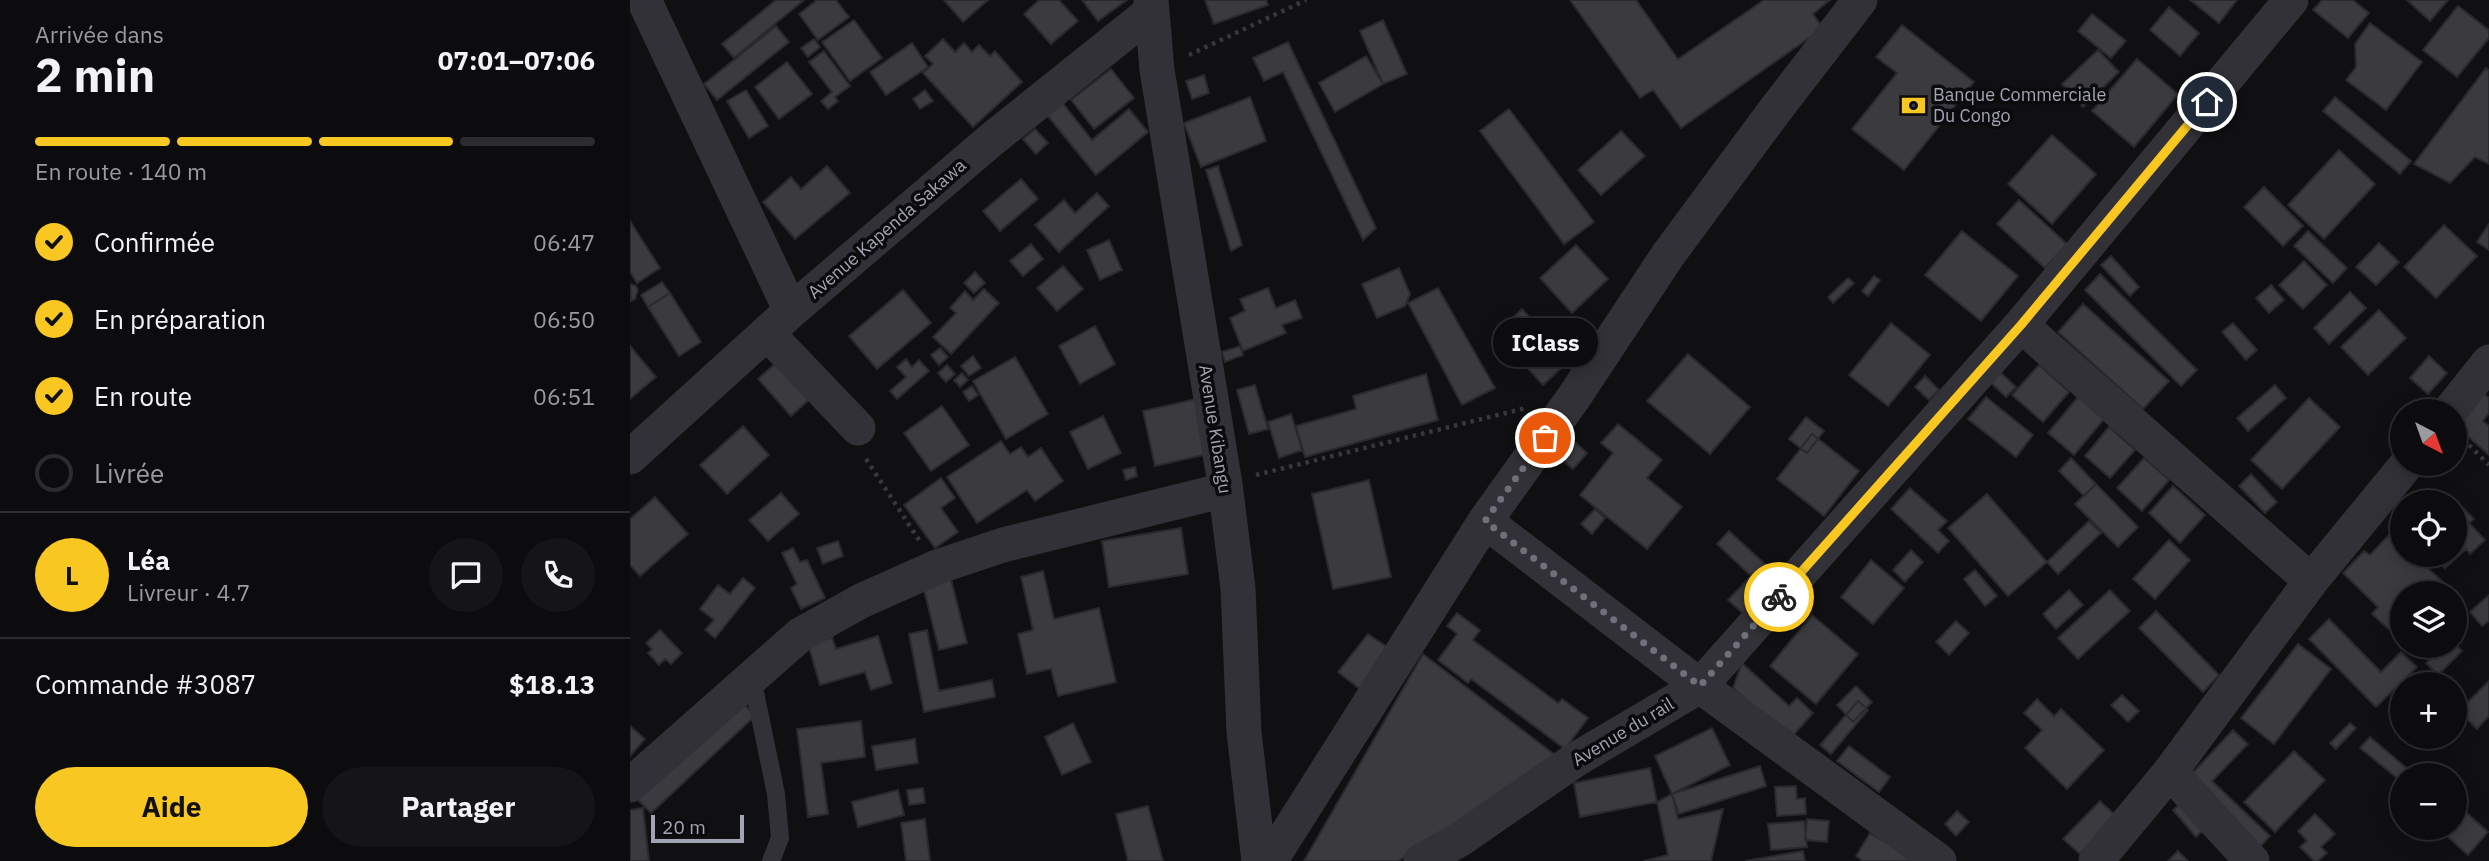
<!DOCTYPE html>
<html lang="fr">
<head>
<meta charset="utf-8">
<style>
	body { margin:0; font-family:"IBM Plex Sans",sans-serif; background:#151517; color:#f1f3f6; height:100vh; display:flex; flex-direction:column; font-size:26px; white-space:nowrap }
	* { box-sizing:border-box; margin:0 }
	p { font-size:23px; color:#9a9b9e }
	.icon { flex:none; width:38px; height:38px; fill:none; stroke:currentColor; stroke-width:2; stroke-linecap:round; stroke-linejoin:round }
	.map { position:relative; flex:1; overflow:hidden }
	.details { display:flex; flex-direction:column; background:#0c0c0e; width:630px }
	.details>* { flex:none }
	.needle { width:46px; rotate:139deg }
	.tools { position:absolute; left:1760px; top:399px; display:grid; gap:14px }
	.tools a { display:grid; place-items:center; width:77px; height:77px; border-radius:50%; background:#0c0c0e; box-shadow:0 4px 18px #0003,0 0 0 2px #2c2c2e; font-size:35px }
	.scale { position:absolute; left:21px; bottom:18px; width:93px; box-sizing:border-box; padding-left:7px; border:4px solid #a1a4b3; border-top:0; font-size:19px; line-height:24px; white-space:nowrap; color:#a1a4b3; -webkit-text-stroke:5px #0b0b0d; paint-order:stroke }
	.pin { position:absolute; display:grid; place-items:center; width:60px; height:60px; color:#fff; margin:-30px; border:4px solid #fff; border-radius:50%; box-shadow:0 2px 7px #0007 }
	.courier { position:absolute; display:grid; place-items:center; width:70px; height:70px; margin:-35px; border:5px solid #f8c722; border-radius:50%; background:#fff; color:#222; box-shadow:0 2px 9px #0007 }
	.bubble { position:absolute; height:49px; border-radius:24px; background:#0c0c0e; box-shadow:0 4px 18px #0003,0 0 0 2px #2c2c2e; font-size:23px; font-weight:800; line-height:49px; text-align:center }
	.summary em { font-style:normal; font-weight:800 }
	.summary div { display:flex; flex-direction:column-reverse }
	.summary { display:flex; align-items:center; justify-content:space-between; height:119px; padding:0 35px }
	h1 { font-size:46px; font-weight:800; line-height:52px }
	.bar { display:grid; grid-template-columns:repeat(4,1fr); gap:10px 7px; align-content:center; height:84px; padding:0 35px }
	.bar i { height:9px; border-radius:5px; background:#2c2c2e }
	.bar .on { background:#f8c722 }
	.bar p { grid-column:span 4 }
	.line { display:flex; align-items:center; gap:18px; padding:0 35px; border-top:2px solid #2c2c2e }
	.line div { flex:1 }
	.round { display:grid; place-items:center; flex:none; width:74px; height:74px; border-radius:37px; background:#151517 }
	ol { padding:0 35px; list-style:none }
	li { display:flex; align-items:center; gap:21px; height:77px }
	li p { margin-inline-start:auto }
	li .icon { padding:7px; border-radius:50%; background:#f8c722; color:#111; stroke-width:4 }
	li:last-child { color:#9a9b9e }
	li i { width:38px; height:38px; border:4px solid #2c2c2e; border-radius:50% }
	.action { display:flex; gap:14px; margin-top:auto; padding:14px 35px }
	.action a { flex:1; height:80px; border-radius:42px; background:#f8c722; color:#111; font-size:28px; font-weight:800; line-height:80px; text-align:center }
	.action a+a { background:#151517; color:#f1f3f6 }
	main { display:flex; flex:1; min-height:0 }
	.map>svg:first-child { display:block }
</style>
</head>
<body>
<main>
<section class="details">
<div class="summary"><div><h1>2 min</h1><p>Arrivée dans</p></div><em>07:01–07:06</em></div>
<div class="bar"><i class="on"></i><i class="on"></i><i class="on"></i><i></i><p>En route · 140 m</p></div>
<ol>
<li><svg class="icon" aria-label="check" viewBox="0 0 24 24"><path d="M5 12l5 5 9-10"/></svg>Confirmée<p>06:47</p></li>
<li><svg class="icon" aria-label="check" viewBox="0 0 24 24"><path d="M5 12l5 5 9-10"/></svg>En préparation<p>06:50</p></li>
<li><svg class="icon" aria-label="check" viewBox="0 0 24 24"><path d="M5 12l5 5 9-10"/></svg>En route<p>06:51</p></li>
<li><i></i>Livrée</li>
</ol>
<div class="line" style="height:126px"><b class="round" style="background:#f8c722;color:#111">L</b><div><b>Léa</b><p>Livreur · 4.7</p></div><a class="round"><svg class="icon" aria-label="chat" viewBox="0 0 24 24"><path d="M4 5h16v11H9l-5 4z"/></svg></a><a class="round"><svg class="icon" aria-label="phone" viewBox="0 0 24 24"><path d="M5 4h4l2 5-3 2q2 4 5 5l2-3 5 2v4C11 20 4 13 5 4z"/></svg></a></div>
<div class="line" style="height:91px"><div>Commande #3087</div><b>$18.13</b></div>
<div class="action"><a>Aide</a><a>Partager</a></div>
</section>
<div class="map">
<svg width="1859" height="861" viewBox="0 0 1859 861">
	<rect width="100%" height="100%" fill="#101012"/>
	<path fill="#3a3a3f" stroke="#2a2a2e" stroke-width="2" d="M 146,0 L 174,0 L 104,58 L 92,44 Z
		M 187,0 L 206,0 L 219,17 L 188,40 L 169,14 Z
		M 314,0 L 358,0 L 333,22 Z
		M 409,0 L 429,0 L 448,21 L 421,44 L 394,14 Z
		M 452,0 L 497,0 L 468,21 Z
		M 575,0 L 636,0 L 638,5 L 584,24 Z
		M 940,0 L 1006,0 L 1048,59 L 1134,0 L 1200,0 L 1183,14 L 1193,28 L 1051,128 L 1023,90 L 1010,98 Z
		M 1560,0 L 1607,0 L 1589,23 Z
		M 1692,0 L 1723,0 L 1739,13 L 1718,38 L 1683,10 Z
		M 1777,0 L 1818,0 L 1800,21 Z
		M 1828,6 L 1859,30 L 1859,38 L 1827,77 L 1793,50 Z
		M 1539,7 L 1569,33 L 1550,56 L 1520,30 Z
		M 1462,14 L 1496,41 L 1481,58 L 1448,31 Z
		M 224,20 L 252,58 L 220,81 L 192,42 Z
		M 753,20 L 777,74 L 753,84 L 730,31 Z
		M 1740,23 L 1792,62 L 1756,110 L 1716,80 L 1726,67 L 1725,44 Z
		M 1272,25 L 1344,82 L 1274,170 L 1222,129 L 1267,73 L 1246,57 Z
		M 146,26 L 159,42 L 87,100 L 74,84 Z
		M 184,39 L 190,47 L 178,57 L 171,48 Z
		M 313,39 L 325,52 L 334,43 L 342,52 L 349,45 L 360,56 L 365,51 L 392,82 L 343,127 L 293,73 L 303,64 L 295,56 Z
		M 658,42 L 746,228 L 733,240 L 653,72 L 634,81 L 623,58 Z
		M 282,43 L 298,67 L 256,95 L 240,72 Z
		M 1468,50 L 1489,72 L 1453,107 L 1432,84 Z
		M 194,51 L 220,86 L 205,97 L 208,101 L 198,109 L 191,101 L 202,92 L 179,62 Z
		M 736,56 L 753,84 L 705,112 L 689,83 Z
		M 1507,59 L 1548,94 L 1504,147 L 1462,111 Z
		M 157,62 L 182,94 L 149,119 L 125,87 Z
		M 1856,68 L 1859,71 L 1859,164 L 1845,157 L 1820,183 L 1784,164 Z
		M 481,69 L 504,98 L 464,129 L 441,100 Z
		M 574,75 L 579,93 L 562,99 L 556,81 Z
		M 116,90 L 138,126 L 119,138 L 97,101 Z
		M 295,90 L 303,101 L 290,109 L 283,99 Z
		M 620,97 L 636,141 L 571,167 L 554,123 Z
		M 1705,97 L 1781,161 L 1770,174 L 1693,111 Z
		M 432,102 L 462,140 L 499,109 L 518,132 L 466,175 L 417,115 Z
		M 879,109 L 964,222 L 934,244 L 850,131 Z
		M 405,129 L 418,143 L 406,154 L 393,139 Z
		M 991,131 L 1015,156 L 971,195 L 948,170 Z
		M 1422,135 L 1466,174 L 1422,224 L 1378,184 Z
		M 1709,150 L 1745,184 L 1694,239 L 1658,205 Z
		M 197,166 L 220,193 L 165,239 L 133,202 L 161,177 L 171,189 Z
		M 588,166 L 612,245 L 601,251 L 576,170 Z
		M 391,179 L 408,199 L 370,231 L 353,211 Z
		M 1634,187 L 1673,226 L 1653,246 L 1614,207 Z
		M 467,193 L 479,206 L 429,252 L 405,225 L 434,200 L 445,213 Z
		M 1389,200 L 1437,244 L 1415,268 L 1367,224 Z
		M 0,221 L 30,268 L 7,283 L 0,272 Z
		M 1859,224 L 1859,250 L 1847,242 Z
		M 1814,225 L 1847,256 L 1806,298 L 1774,267 Z
		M 1332,231 L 1388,276 L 1351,321 L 1295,275 Z
		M 1678,231 L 1717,268 L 1703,283 L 1664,246 Z
		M 479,240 L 492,270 L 470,280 L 457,250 Z
		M 1749,243 L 1769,262 L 1746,285 L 1726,267 Z
		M 401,244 L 413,259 L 393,276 L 380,261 Z
		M 946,245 L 978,279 L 942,313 L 910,278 Z
		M 1481,256 L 1509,287 L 1500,296 L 1471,265 Z
		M 1674,261 L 1697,285 L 1673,309 L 1649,285 Z
		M 433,266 L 453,289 L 427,311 L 407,288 Z
		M 769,268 L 780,294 L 775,306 L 747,318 L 732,284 Z
		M 345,272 L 355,283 L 344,293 L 334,283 Z
		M 1470,274 L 1567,370 L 1551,386 L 1455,290 Z
		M 1244,276 L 1250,280 L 1238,296 L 1232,291 Z
		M 1218,278 L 1224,283 L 1203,303 L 1198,297 Z
		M 32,282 L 40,293 L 18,307 L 11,295 Z
		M 0,284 L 6,286 L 8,290 L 5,299 L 1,301 Z
		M 1641,285 L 1654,300 L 1639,313 L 1626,298 Z
		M 638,288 L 646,308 L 665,300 L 672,318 L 652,325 L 656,333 L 613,351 L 600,318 L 615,311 L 610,299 Z
		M 808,288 L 865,388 L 832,405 L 778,303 Z
		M 354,289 L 369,303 L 321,354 L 303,337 L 326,313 L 320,308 L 335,291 L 343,300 Z
		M 273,290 L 301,323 L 247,369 L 219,336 Z
		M 1720,292 L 1736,308 L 1699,344 L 1684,328 Z
		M 40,293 L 71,342 L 49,356 L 18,307 Z
		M 1453,304 L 1539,381 L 1513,409 L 1428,332 Z
		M 892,309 L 940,360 L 913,385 L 866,334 Z
		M 1749,310 L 1776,338 L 1738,375 L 1711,347 Z
		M 1261,323 L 1300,355 L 1258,406 L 1219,375 Z
		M 1603,323 L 1627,350 L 1616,360 L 1592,332 Z
		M 465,326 L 485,364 L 450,384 L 429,346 Z
		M 0,346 L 26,377 L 0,399 Z
		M 610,346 L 613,355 L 595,362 L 592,352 Z
		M 310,348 L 318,357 L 309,365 L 301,355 Z
		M 1058,354 L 1120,407 L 1080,454 L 1017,401 Z
		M 343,356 L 351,368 L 339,376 L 331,366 Z
		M 1799,356 L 1817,373 L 1798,394 L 1780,378 Z
		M 385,357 L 418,414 L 376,439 L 343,381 Z
		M 276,359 L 282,367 L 289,360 L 299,371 L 267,399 L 260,391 L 276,377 L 267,367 Z
		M 148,361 L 182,397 L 161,416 L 128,379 Z
		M 317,365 L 325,374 L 316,382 L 308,373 Z
		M 1409,365 L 1439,392 L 1413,422 L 1382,395 Z
		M 1370,372 L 1386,387 L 1376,397 L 1360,382 Z
		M 332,373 L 338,380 L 330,387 L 324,380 Z
		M 796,374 L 808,420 L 675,457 L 666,426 L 726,409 L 723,396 Z
		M 1295,376 L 1309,390 L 1299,400 L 1285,387 Z
		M 625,385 L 638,429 L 619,434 L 607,390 Z
		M 1645,385 L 1656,398 L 1618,431 L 1607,418 Z
		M 342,386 L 348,395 L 339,401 L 333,392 Z
		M 1850,390 L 1859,398 L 1859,413 L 1853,421 L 1859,426 L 1859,455 L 1827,427 L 1838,415 Z
		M 1356,397 L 1403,435 L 1386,457 L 1338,419 Z
		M 1448,397 L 1474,419 L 1444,455 L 1418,433 Z
		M 1679,398 L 1710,427 L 1652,489 L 1621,460 Z
		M 566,399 L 578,454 L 525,466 L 513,411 Z
		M 312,406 L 339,445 L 301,471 L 274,433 Z
		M 661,414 L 672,450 L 649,458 L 638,422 Z
		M 473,416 L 491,453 L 458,469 L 440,432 Z
		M 1176,417 L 1194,431 L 1177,453 L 1159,439 Z
		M 988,424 L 1032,460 L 1017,478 L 1052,507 L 1017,549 L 950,495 L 983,453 L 971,443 Z
		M 113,426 L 139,455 L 97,494 L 70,465 Z
		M 1479,427 L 1505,450 L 1480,478 L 1455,456 Z
		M 1182,434 L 1229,471 L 1194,516 L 1147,479 Z
		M 371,441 L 380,454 L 391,447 L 398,457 L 411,448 L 433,481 L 405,501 L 397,490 L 347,523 L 317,477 Z
		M 946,443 L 957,453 L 943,469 L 932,460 Z
		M 1441,458 L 1466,484 L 1454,496 L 1429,471 Z
		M 1514,458 L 1539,480 L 1512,511 L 1487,488 Z
		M 505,467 L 507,476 L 496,480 L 493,470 Z
		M 1621,474 L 1647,502 L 1635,513 L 1609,486 Z
		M 311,478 L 325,498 L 311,508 L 328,532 L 305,548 L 274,505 Z
		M 739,480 L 761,577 L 703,589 L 682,494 Z
		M 1466,484 L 1508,527 L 1488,547 L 1445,504 Z
		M 1543,486 L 1575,515 L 1550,543 L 1519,513 Z
		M 1280,488 L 1317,521 L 1308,530 L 1319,541 L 1308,553 L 1261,509 Z
		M 151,493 L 169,514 L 138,541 L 119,520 Z
		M 1357,494 L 1417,562 L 1378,596 L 1318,528 Z
		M 25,497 L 58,534 L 10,576 L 0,565 L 0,519 Z
		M 1829,504 L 1844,519 L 1839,523 L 1855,540 L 1840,554 L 1836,549 L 1815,568 L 1802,555 L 1825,555 L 1825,508 Z
		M 965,509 L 975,518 L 962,534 L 951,524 Z
		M 1459,521 L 1471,533 L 1428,574 L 1417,562 Z
		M 551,528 L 558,574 L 479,587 L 472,541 Z
		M 1099,531 L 1149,577 L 1136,590 L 1087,544 Z
		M 1761,533 L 1773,544 L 1773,555 L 1784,555 L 1813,582 L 1803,593 L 1773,593 L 1773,625 L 1764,634 L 1742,614 L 1748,607 L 1713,573 L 1734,551 L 1740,555 Z
		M 1539,540 L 1560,560 L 1525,599 L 1503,579 Z
		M 208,541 L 213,556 L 193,564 L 187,548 Z
		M 163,548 L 170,562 L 177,560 L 195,598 L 171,609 L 161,588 L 167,584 L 152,553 Z
		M 1281,550 L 1293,562 L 1275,582 L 1263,570 Z
		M 1241,560 L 1274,588 L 1243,624 L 1211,597 Z
		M 1345,570 L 1367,596 L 1355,606 L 1334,579 Z
		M 319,571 L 337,643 L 309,650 L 291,578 Z
		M 413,571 L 424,619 L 469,608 L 486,682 L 428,696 L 421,669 L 397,674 L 388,634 L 403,630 L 391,577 Z
		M 1121,576 L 1139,593 L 1117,617 L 1098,600 Z
		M 113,578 L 125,588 L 85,638 L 75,630 L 84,620 L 70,609 L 88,585 L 100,594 Z
		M 1439,590 L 1453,605 L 1426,629 L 1413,614 Z
		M 1480,590 L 1500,611 L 1448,659 L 1428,638 Z
		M 1859,595 L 1859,621 L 1852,626 L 1840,612 Z
		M 1526,611 L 1589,675 L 1573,692 L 1509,628 Z
		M 827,613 L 850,630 L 843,640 L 928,703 L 932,699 L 958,718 L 935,749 L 841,679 L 838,683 L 808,660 L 827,634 L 817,626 Z
		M 1182,615 L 1228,654 L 1186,704 L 1140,666 Z
		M 1699,619 L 1751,672 L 1771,652 L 1787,667 L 1746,707 L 1679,639 Z
		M 1326,621 L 1339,633 L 1319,655 L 1306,642 Z
		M 30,630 L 52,653 L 41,664 L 35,659 L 29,665 L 18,653 L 22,649 L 16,643 Z
		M 297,630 L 309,691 L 362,680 L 365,697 L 294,712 L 279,634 Z
		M 738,634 L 766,653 L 735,693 L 708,672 Z
		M 248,636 L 262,683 L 241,690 L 235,672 L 190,685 L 178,644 L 202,637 L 206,649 Z
		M 1668,644 L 1701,669 L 1644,744 L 1611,718 Z
		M 1825,644 L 1832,651 L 1808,675 L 1796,663 L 1814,646 Z
		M 793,654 L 929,758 L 768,861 L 674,861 Z
		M 1112,663 L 1159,706 L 1167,698 L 1183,713 L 1160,739 L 1103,688 Z
		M 1859,681 L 1859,716 L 1847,729 L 1829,711 Z
		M 1226,686 L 1242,702 L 1223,722 L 1207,705 Z
		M 1492,695 L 1509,711 L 1498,722 L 1481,705 Z
		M 109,698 L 125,716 L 21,813 L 4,796 Z
		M 1407,699 L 1424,716 L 1431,709 L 1474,750 L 1437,789 L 1395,748 L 1412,730 L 1394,713 Z
		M 1228,701 L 1238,710 L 1201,754 L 1190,745 Z
		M 231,721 L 235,757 L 191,763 L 198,814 L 178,817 L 167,729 Z
		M 443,723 L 461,762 L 432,775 L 415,737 Z
		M 1720,723 L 1726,728 L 1706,749 L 1700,743 Z
		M 0,726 L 15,739 L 0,756 Z
		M 1082,728 L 1100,765 L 1042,794 L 1025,756 Z
		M 1603,730 L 1618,744 L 1582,781 L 1640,836 L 1629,848 L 1556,780 Z
		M 1740,737 L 1781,772 L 1778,775 L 1773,775 L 1772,782 L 1730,748 Z
		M 285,739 L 288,763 L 246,770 L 242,746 Z
		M 1219,746 L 1260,777 L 1249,792 L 1207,761 Z
		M 1664,751 L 1695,780 L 1645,832 L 1614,802 Z
		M 1130,766 L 1136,786 L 1049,814 L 1042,794 Z
		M 1020,768 L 1027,802 L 950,817 L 944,783 Z
		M 1166,786 L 1167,799 L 1175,798 L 1176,814 L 1147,816 L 1145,787 Z
		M 293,788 L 295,803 L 279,805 L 277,790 Z
		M 268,790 L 274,815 L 228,827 L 222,802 Z
		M 1042,794 L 1048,819 L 1093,809 L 1081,861 L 1014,861 L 1038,855 L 1027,802 Z
		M 1470,801 L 1486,816 L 1450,854 L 1433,839 Z
		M 1553,801 L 1576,827 L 1566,837 L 1543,810 Z
		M 1825,802 L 1858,832 L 1838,855 L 1808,828 L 1825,828 Z
		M 518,806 L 533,861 L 498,861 L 486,814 Z
		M 13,808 L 19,861 L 0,861 L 0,810 Z
		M 1327,811 L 1339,822 L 1326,836 L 1315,824 Z
		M 1685,814 L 1705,834 L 1691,847 L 1697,853 L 1688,861 L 1684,861 L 1670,847 L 1677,841 L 1668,831 Z
		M 295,819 L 300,861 L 276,861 L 271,823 Z
		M 1177,819 L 1199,821 L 1197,842 L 1175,840 Z
		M 1174,821 L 1177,847 L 1141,850 L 1138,824 Z
		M 1240,833 L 1287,861 L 1233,861 L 1226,856 Z
		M 1173,851 L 1175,861 L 1115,861 Z
		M 1548,851 L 1558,861 L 1538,861 Z"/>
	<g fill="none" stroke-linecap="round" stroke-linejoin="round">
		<path stroke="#37383e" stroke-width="4.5" stroke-dasharray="3.5 5" stroke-linecap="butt" d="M 559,55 L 676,0
			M 1833,439 L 1859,465
			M 236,459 L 289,540
			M 626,475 L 896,408"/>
		<path stroke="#313137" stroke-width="18" d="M 122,678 L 146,794 L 150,838 L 141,861"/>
		<path stroke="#313137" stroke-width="35" d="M 14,0 L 161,311
			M 521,0 L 527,70 L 595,484 L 608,588 L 614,732 L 629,861
			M 1391,325 L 1681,581
			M 137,333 L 228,428
			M 1820,411 L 1859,362
			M 0,457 L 161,311 L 361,140 L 522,11
			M 855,521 L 1070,686 L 1309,861
			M 1540,772 L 1622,861
			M 0,785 L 170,635 L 231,601 L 307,567 L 373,545 L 595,490
			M 640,861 L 855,521 L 944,397 L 1038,255 L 1146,109 L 1230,0
			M 791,861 L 829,840 L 945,760 L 1070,686 L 1391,325 L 1661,0
			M 1466,861 L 1540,772 L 1681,581 L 1777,464"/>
	</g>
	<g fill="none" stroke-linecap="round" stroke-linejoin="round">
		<path stroke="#6e707b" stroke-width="7" stroke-dasharray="0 12.6" d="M 915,438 L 855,521 L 1070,686 L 1149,597"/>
		<path stroke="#f8c722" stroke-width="9" d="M 1149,597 L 1391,325 L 1577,102"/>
	</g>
	<defs>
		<symbol id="bank-bare" viewBox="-9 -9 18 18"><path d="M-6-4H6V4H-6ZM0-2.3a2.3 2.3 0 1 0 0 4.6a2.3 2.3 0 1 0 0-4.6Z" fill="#f8c722" stroke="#0b0b0d" stroke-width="2.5" paint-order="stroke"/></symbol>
	</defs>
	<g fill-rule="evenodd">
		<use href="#bank-bare" x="1266" y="88" width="35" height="35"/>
	</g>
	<g text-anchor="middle" stroke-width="7" stroke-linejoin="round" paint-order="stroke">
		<g font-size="18" fill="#a1a4b3" stroke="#0b0b0d" text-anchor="start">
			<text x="1303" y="101">Banque Commerciale<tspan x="1303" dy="21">Du Congo</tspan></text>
		</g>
		<g font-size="18" fill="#a1a4b3" stroke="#0b0b0d">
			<text transform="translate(257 229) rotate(-41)" y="6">Avenue Kapenda Sakawa</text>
			<text transform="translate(585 429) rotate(81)" y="6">Avenue Kibangu</text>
			<text transform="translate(993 732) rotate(-31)" y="6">Avenue du rail</text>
		</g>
	</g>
</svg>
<div class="tools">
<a><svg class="needle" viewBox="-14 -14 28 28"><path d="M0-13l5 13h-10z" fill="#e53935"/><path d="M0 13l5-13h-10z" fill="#9a9b9e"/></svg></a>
<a><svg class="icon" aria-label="locate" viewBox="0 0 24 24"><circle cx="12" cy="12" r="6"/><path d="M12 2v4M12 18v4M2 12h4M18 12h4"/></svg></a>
<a><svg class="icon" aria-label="layers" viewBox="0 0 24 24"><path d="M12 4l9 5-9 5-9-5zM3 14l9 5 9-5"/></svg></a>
<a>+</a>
<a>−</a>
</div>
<div class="scale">20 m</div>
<div class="pin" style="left:915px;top:438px;background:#ea580c"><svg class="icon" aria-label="bag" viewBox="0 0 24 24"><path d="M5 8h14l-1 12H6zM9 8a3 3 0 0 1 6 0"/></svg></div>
<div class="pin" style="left:1577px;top:102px;background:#1f2937"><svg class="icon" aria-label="home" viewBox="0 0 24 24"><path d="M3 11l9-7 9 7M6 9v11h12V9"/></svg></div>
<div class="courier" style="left:1149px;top:597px"><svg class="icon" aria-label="bike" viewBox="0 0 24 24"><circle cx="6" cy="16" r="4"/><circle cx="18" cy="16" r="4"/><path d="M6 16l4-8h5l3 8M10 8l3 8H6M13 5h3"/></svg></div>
<div class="bubble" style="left:863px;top:318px;width:105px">IClass</div>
</div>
</main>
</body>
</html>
